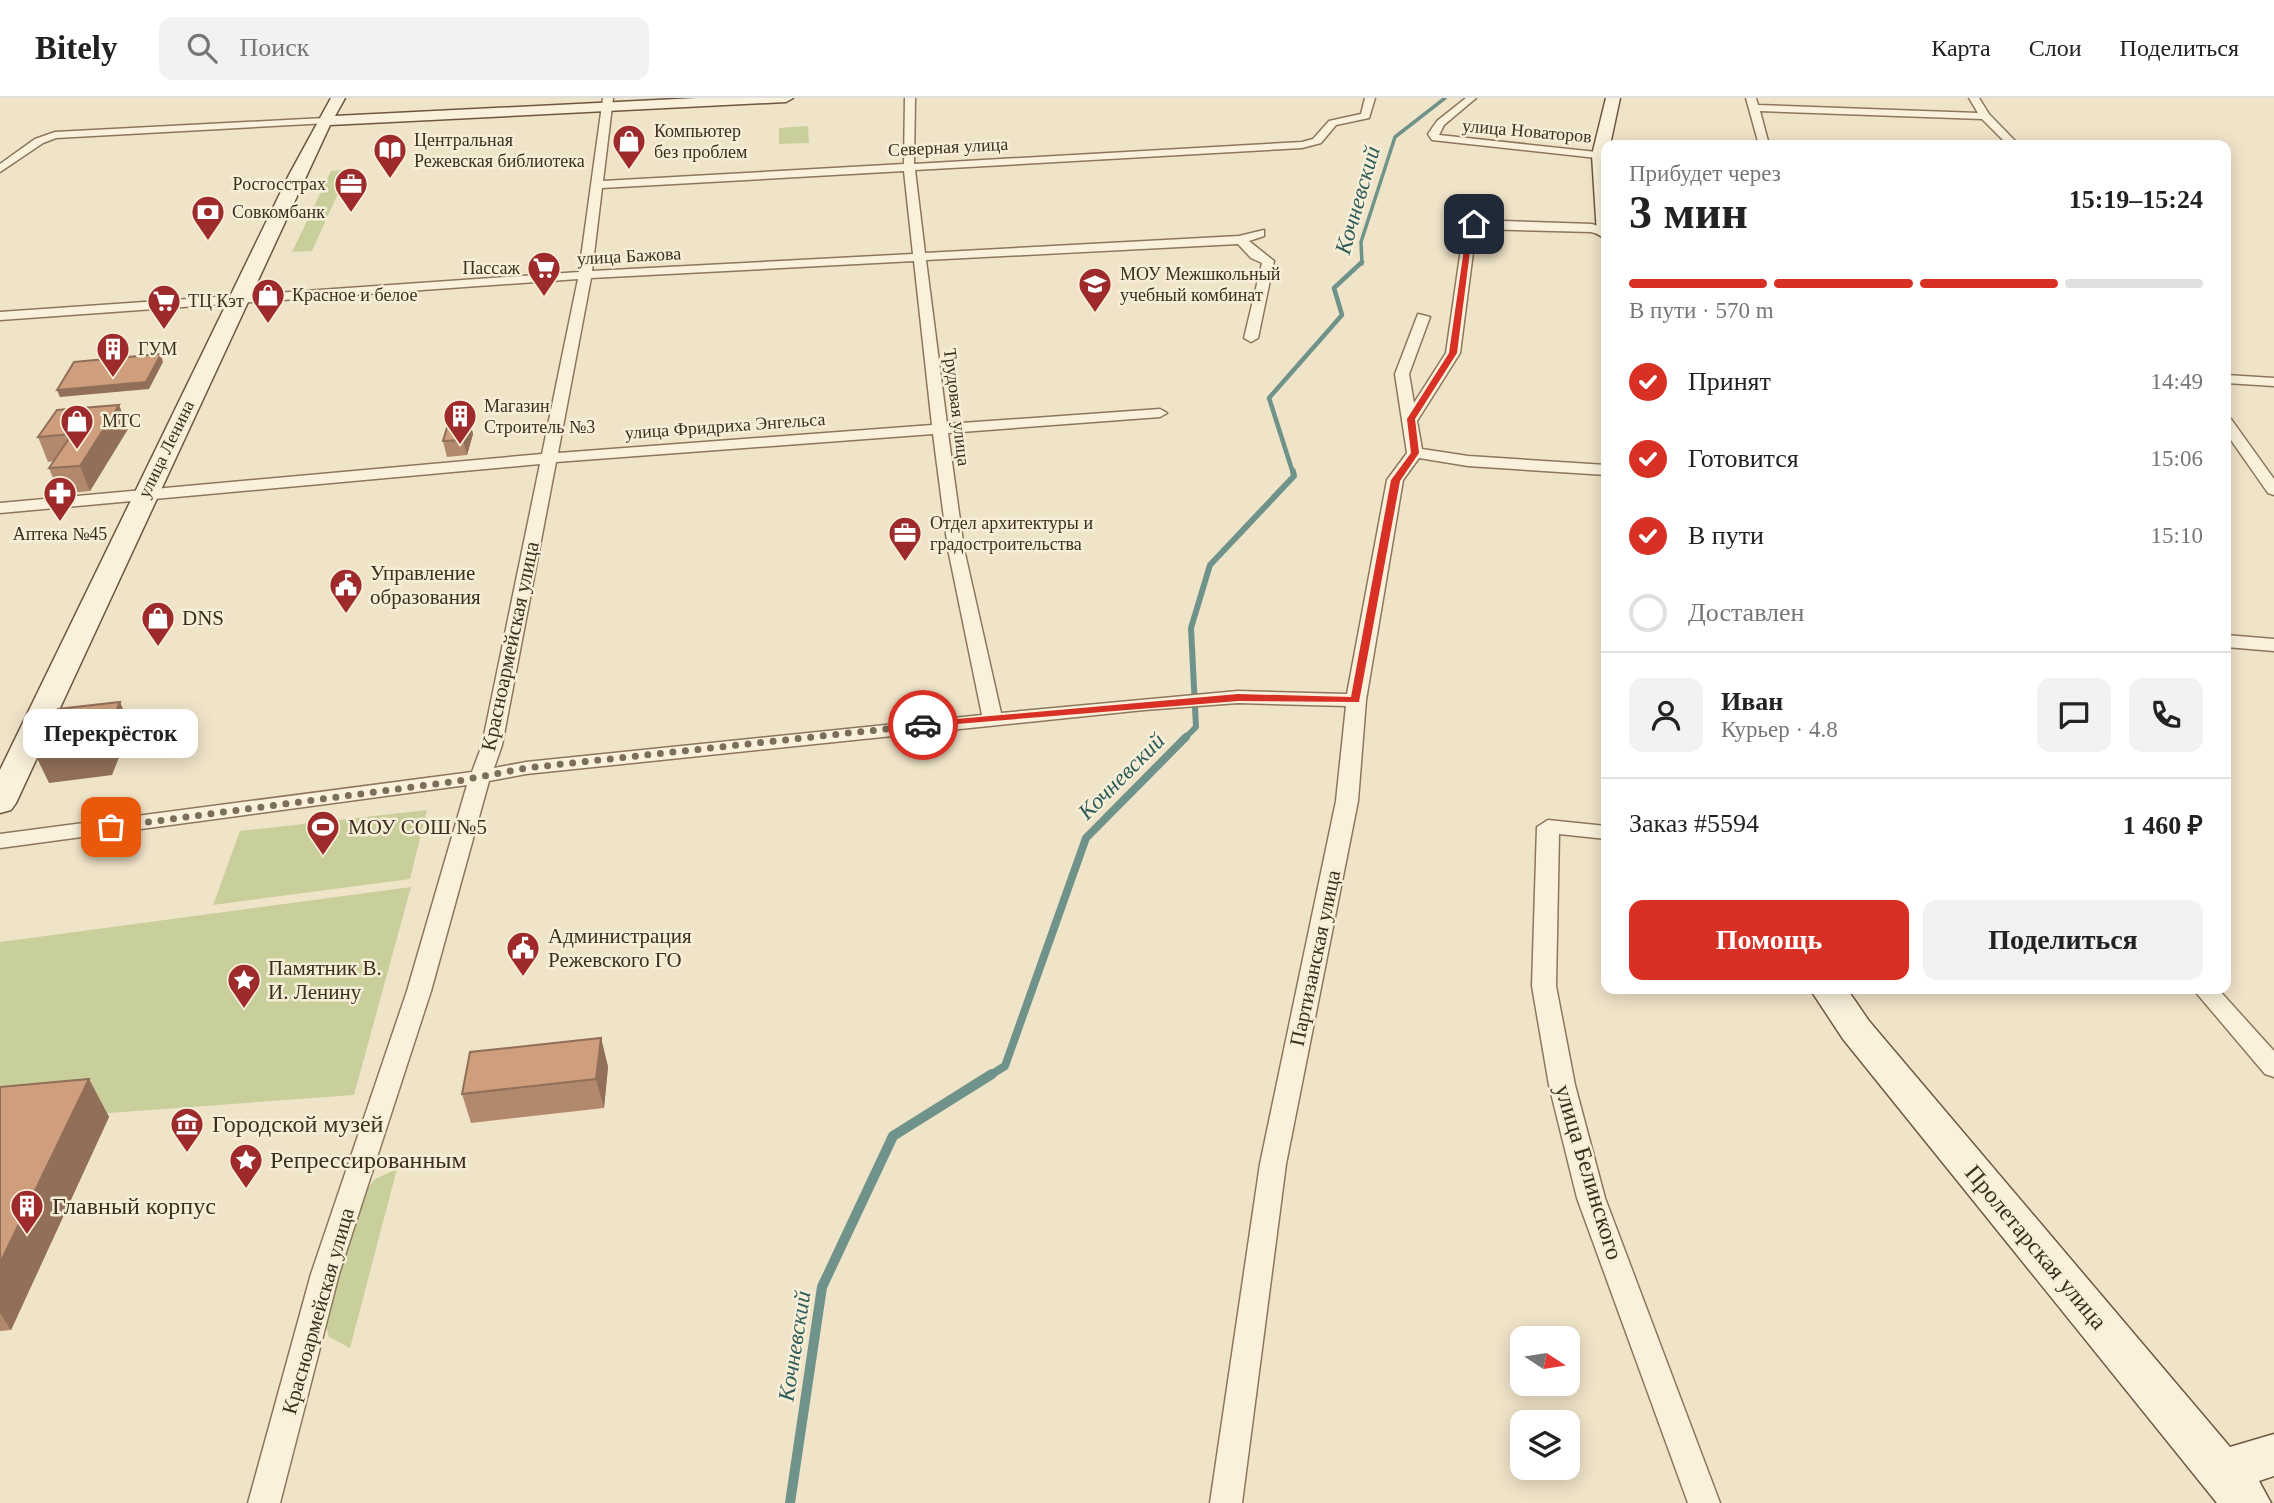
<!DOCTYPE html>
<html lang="ru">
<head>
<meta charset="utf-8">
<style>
	body { margin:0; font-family:"Times New Roman",serif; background:#f2f2f2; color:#222; height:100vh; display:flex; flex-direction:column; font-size:26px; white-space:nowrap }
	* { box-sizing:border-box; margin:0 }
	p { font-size:23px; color:#767676 }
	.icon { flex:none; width:38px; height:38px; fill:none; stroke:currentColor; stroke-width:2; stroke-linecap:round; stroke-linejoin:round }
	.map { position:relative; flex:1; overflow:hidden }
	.panel { position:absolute; left:1601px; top:42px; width:630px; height:854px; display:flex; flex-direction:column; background:#fff; border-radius:14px; box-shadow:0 4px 18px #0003 }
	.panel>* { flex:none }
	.needle { width:46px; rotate:102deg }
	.tools { position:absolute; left:1510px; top:1228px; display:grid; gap:14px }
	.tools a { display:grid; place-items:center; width:70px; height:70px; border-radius:14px; background:#fff; box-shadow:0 4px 18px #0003; font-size:35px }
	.pin { position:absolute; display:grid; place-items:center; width:60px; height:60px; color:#fff; margin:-30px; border-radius:14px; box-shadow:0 4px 10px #0006 }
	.courier { position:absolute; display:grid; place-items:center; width:70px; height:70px; margin:-35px; border:5px solid #d93025; border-radius:50%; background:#fff; color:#222; box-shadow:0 2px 9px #0007 }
	.bubble { position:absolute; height:49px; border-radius:14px; background:#fff; box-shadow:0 4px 18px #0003; font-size:23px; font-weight:700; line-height:49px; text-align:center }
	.overview em { font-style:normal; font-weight:700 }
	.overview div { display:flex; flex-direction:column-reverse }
	.overview { display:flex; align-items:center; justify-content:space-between; height:119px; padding:0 28px }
	h1 { font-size:46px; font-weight:700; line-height:52px }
	.bar { display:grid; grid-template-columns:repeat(4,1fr); gap:10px 7px; align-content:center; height:84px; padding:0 28px }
	.bar i { height:9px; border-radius:5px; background:#e0e0e0 }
	.bar .on { background:#d93025 }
	.bar p { grid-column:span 4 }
	.line { display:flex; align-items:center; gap:18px; padding:0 28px; border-top:2px solid #e0e0e0 }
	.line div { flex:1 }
	.round { display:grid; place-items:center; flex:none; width:74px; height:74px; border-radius:14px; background:#f2f2f2 }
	ol { padding:0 28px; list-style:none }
	li { display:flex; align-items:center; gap:21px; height:77px }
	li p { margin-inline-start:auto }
	li .icon { padding:7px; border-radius:50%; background:#d93025; color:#fff; stroke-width:4 }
	li:last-child { color:#767676 }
	li i { width:38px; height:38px; border:4px solid #e0e0e0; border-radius:50% }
	.primary-button { display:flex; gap:14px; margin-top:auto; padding:14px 28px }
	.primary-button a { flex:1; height:80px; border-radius:14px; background:#d93025; color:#fff; font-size:28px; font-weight:700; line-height:80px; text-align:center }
	.primary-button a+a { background:#f2f2f2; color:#222 }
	header { display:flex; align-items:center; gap:42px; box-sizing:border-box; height:98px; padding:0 35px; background:#fff; border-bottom:2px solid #e0e0e0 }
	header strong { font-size:33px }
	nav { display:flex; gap:38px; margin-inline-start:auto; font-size:24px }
	.search { width:490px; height:63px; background:#f2f2f2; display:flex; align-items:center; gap:18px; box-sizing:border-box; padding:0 24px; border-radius:14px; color:#767676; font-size:26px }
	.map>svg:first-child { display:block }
</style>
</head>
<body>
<header>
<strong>Bitely</strong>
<div class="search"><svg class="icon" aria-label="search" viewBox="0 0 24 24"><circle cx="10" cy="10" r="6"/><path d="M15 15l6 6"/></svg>Поиск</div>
<nav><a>Карта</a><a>Слои</a><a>Поделиться</a></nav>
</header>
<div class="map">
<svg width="2274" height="1405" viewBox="0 0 2274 1405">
	<rect width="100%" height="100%" fill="#f0e4c8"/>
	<path fill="#c9cf9b" d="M 808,28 L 809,45 L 779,46 L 779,30 Z
		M 349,71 L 312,153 L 292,154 L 331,73 Z
		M 427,712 L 410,781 L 213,807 L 240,733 Z
		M 411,789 L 354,997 L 0,1023 L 0,844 Z
		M 397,1071 L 350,1250 L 329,1239 L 325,1224 L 362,1099 L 375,1081 Z"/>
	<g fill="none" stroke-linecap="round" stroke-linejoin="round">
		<path stroke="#6f938a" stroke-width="3.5" d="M 1362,166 L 1361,144 L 1395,39 L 1445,0"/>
		<path stroke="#6f938a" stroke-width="4.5" d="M 1293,375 L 1269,300 L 1342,217 L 1334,190 L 1362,164"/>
		<path stroke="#6f938a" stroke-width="6" d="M 1184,641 L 1196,629 L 1191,530 L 1210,467 L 1294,378 L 1293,373"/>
		<path stroke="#6f938a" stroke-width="8" d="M 989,978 L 1005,968 L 1086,740 L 1186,639"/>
		<path stroke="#6f938a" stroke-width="10" d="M 790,1405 L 822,1189 L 893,1038 L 992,976"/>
		<defs>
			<path id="street" d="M 603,0 L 613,0 L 603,83 L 904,66 L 905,0 L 915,0 L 914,66 L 1302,44 L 1313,41 L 1329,23 L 1361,16 L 1365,0 L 1375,0 L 1369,20 L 1336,27 L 1321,45 L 1302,50 L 915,72 L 925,155 L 1239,138 L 1264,132 L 1264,138 L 1249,143 L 1274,163 L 1258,240 L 1251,244 L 1244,240 L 1262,165 L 1251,160 L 1238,146 L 926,162 L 947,326 L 1160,311 L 1167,315 L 1160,319 L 948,335 L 964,451 L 1001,615 L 1238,593 L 1347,596 L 1387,382 L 1407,355 L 1395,276 L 1418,216 L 1430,219 L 1409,276 L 1414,305 L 1446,255 L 1464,130 L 1474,122 L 1592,126 L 1606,131 L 1605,138 L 1591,134 L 1476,131 L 1460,255 L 1417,323 L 1422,351 L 1468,358 L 1606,367 L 1606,377 L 1468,368 L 1419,360 L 1403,382 L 1366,602 L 1358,703 L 1286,1066 L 1242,1405 L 1210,1405 L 1260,1066 L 1336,703 L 1346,608 L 1238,605 L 1144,612 L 526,676 L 489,683 L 431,893 L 339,1176 L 280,1405 L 248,1405 L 311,1176 L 407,893 L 467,687 L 0,750 L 0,736 L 472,674 L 482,647 L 540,366 L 0,415 L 0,405 L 542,356 L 578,181 L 0,222 L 0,214 L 579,174 ZM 904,73 L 913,156 L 592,173 L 602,90 ZM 914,163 L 932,327 L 558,355 L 591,180 ZM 933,336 L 948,451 L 982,617 L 526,664 L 494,670 L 502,647 L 556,364 Z
				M 1466,0 L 1476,0 L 1444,27 L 1439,37 L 1606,55 L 1606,61 L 1432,42 L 1428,36 L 1437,23 Z
				M 1746,0 L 1756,0 L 1758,7 L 1978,15 L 1969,0 L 1979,0 L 1989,16 L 2019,47 L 2008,47 L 1982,21 L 1760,13 L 1769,47 L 1759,47 Z
				M 324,20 L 328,25 L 56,40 L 43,45 L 0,74 L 0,66 L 35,41 L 55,34 Z
				M 2226,277 L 2274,280 L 2274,288 L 2226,285 Z
				M 2226,320 L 2231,321 L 2274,381 L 2274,397 L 2268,395 L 2226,335 Z
				M 2226,537 L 2274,541 L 2274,553 L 2226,549 Z
				M 1548,722 L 1606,728 L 1606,741 L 1559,736 L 1556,888 L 1575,987 L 1605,1100 L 1720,1405 L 1688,1405 L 1577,1100 L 1549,987 L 1532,888 L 1537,729 Z
				M 2193,891 L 2218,891 L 2274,953 L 2274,979 L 2265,976 Z"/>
			<path id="secondary" d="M 331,0 L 345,0 L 335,18 L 697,0 L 793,0 L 786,4 L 330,27 L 16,705 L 11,712 L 0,715 L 0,672 L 289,77 Z
				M 1606,0 L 1620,0 L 1610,47 L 1606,47 L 1606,141 L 1597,136 L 1592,57 Z
				M 1810,891 L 1847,891 L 1869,923 L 2230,1349 L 2274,1336 L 2274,1378 L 2259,1383 L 2271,1405 L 2217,1405 L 1843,941 Z"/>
		</defs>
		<use href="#street" stroke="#8d765c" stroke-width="3"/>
		<use href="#secondary" stroke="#6f573f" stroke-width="3"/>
		<use href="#street" fill="#faf1dc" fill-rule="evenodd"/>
		<use href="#secondary" fill="#faf1dc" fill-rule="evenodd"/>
	</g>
	<path fill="#b2896c" d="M 119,307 L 128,331 L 90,393 L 59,396 L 49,370 L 54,363 L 48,364 L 38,339 Z
		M 469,321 L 473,336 L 467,357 L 447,359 L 443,343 Z
		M 601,940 L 608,969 L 604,1010 L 471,1025 L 462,996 Z
		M 89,981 L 109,1019 L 11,1232 L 0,1233 L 0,989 Z"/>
	<path fill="#916f58" d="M 161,256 L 163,264 L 149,291 L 60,299 L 57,292 Z
		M 119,307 L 128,331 L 90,393 L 80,368 Z
		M 469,321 L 473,336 L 467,357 L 463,342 Z
		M 120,604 L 131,630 L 112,677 L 49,685 L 36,658 Z
		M 601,940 L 608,969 L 604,1010 L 596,981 Z
		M 89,981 L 109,1019 L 11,1232 L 0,1215 L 0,1165 Z"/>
	<path fill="#cf9f7d" stroke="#916f58" stroke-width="2" d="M 161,256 L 146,284 L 57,292 L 74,264 Z
		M 119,307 L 80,368 L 49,370 L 72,336 L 38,339 L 57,312 Z
		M 469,321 L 463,342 L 443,343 L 449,323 Z
		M 120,604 L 101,650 L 36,658 L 58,611 Z
		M 601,940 L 596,981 L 462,996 L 470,954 Z
		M 89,981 L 0,1165 L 0,989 Z"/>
	<path fill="#d93025" d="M 1471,124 L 1477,126 L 1473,130 L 1457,255 L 1415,321 L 1419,355 L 1400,383 L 1359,604 L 1238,603 L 919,629 L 919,625 L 923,624 L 1238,596 L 1351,599 L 1391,382 L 1411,355 L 1407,321 L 1449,255 L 1467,130 Z"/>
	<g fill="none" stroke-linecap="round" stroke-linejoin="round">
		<path stroke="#7c6e5b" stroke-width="7" stroke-dasharray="0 12.6" d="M 111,729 L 458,683 L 526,670 L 923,627"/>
	</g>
	<defs>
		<symbol id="shop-pin" viewBox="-11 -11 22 30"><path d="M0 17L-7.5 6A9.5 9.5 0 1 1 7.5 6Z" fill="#9e2a2b" stroke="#f7eed8"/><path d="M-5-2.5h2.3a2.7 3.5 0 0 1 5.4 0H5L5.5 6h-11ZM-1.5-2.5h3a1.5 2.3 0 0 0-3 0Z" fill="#fff"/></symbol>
		<symbol id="library-pin" viewBox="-11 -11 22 30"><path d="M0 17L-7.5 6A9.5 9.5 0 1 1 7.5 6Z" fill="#9e2a2b" stroke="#f7eed8"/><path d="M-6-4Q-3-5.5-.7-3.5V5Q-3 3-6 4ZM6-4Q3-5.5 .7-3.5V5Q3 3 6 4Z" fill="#fff"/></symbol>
		<symbol id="office-pin" viewBox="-11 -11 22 30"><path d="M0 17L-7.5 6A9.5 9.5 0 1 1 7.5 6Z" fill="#9e2a2b" stroke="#f7eed8"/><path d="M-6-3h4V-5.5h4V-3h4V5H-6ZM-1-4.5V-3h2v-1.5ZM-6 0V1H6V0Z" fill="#fff"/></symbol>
		<symbol id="bank-pin" viewBox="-11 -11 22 30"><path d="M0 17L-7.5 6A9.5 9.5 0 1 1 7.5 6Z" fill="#9e2a2b" stroke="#f7eed8"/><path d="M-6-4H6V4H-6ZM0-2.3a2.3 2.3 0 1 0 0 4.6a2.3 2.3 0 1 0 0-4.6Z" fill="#fff"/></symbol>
		<symbol id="supermarket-pin" viewBox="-11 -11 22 30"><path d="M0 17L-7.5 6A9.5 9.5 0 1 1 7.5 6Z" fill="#9e2a2b" stroke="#f7eed8"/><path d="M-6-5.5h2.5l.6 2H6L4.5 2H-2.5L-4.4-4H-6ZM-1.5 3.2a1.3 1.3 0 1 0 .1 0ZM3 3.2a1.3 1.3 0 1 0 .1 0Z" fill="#fff"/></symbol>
		<symbol id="school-pin" viewBox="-11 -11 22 30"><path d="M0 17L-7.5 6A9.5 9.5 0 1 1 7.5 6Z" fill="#9e2a2b" stroke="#f7eed8"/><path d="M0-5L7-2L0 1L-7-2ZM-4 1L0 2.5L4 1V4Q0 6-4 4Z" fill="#fff"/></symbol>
		<symbol id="building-pin" viewBox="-11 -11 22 30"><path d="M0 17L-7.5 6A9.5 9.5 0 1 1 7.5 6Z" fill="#9e2a2b" stroke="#f7eed8"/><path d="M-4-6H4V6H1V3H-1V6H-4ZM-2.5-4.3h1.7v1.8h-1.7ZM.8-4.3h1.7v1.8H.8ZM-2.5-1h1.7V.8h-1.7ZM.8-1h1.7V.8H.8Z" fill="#fff"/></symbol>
		<symbol id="pharmacy-pin" viewBox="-11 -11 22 30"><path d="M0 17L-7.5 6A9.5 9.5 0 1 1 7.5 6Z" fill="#9e2a2b" stroke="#f7eed8"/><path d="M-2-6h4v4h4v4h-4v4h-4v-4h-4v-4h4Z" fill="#fff"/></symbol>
		<symbol id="civic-pin" viewBox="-11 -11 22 30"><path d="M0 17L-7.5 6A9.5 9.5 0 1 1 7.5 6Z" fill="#9e2a2b" stroke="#f7eed8"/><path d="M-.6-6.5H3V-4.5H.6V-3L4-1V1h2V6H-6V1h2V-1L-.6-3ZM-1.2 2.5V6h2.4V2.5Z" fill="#fff"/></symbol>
		<symbol id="stadium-pin" viewBox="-11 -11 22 30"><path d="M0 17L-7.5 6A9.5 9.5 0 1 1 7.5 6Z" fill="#9e2a2b" stroke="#f7eed8"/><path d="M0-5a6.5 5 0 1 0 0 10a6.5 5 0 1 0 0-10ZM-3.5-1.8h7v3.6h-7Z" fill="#fff"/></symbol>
		<symbol id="sight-pin" viewBox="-11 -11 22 30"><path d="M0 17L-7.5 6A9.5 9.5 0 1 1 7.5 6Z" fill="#9e2a2b" stroke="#f7eed8"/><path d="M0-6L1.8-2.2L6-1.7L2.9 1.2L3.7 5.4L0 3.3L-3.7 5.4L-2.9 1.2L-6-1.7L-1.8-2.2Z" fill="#fff"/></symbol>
		<symbol id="museum-pin" viewBox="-11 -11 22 30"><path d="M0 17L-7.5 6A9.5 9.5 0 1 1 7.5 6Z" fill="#9e2a2b" stroke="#f7eed8"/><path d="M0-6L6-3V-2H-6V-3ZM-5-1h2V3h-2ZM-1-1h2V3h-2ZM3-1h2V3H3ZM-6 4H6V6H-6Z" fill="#fff"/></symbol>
	</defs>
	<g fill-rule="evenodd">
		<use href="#shop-pin" x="610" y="24" width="38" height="52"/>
		<use href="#library-pin" x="371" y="33" width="38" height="52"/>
		<use href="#office-pin" x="332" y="67" width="38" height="52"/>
		<use href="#bank-pin" x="189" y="95" width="38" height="52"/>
		<use href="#supermarket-pin" x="525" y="151" width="38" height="52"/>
		<use href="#school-pin" x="1076" y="167" width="38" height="52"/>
		<use href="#shop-pin" x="249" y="178" width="38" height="52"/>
		<use href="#supermarket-pin" x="145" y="184" width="38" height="52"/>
		<use href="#building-pin" x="94" y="232" width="38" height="52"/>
		<use href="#building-pin" x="441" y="299" width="38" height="52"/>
		<use href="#shop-pin" x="58" y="304" width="38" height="52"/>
		<use href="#pharmacy-pin" x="41" y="376" width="38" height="52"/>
		<use href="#office-pin" x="886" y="416" width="38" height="52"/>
		<use href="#civic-pin" x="327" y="468" width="38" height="52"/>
		<use href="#shop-pin" x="139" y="501" width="38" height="52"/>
		<use href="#stadium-pin" x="304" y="710" width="38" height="52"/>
		<use href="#civic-pin" x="504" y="831" width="38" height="52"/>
		<use href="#sight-pin" x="225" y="863" width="38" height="52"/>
		<use href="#museum-pin" x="168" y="1007" width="38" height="52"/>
		<use href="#sight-pin" x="227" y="1043" width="38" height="52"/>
		<use href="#building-pin" x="8" y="1089" width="38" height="52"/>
	</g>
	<g text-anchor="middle" stroke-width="5" stroke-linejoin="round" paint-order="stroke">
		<g font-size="18" fill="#3d2e20" stroke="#f7eed8" text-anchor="start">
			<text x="654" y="39">Компьютер<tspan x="654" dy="21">без проблем</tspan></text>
			<text x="414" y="48">Центральная<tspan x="414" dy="21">Режевская библиотека</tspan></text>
			<text x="326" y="92" text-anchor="end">Росгосстрах</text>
			<text x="232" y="120">Совкомбанк</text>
			<text x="520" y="176" text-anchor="end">Пассаж</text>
			<text x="1120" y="182">МОУ Межшкольный<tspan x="1120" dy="21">учебный комбинат</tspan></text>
			<text x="292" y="203">Красное и белое</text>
			<text x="188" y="209">ТЦ Кэт</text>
			<text x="138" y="257">ГУМ</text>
			<text x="484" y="314">Магазин<tspan x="484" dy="21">Строитель №3</tspan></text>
			<text x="102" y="329">МТС</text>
			<text x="930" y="431">Отдел архитектуры и<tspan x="930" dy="21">градостроительства</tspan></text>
			<text x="60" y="442" text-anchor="middle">Аптека №45</text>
		</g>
		<g font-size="18" fill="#3d2e20" stroke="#f7eed8">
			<text transform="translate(1527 33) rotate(5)" y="6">улица Новаторов</text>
			<text transform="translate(948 49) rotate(-3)" y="6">Северная улица</text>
			<text transform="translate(629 158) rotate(-3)" y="6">улица Бажова</text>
			<text transform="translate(957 309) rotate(83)" y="6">Трудовая улица</text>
			<text transform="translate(725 328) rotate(-4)" y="6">улица Фридриха Энгельса</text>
			<text transform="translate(166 351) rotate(-64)" y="6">улица Ленина</text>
		</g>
		<g font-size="21" fill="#3d2e20" stroke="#f7eed8" text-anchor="start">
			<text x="370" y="482">Управление<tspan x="370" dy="24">образования</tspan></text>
			<text x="182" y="527">DNS</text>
			<text x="348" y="736">МОУ СОШ №5</text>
			<text x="548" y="845">Администрация<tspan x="548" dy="24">Режевского ГО</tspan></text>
			<text x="268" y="877">Памятник В.<tspan x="268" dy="24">И. Ленину</tspan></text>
		</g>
		<g font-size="21" fill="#3d2e20" stroke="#f7eed8">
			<text transform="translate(510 548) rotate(-78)" y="7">Красноармейская улица</text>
			<text transform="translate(1315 860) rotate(-78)" y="7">Партизанская улица</text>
			<text transform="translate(318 1213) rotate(-74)" y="7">Красноармейская улица</text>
		</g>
		<g font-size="23" font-style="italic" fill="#2f5d5a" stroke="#f7eed8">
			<text transform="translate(1357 102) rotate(-74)" y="8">Кочневский</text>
			<text transform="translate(1121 678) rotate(-45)" y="8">Кочневский</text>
			<text transform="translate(794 1248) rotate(-81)" y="8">Кочневский</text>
		</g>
		<g font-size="24" fill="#3d2e20" stroke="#f7eed8" text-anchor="start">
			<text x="212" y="1034">Городской музей</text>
			<text x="270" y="1070">Репрессированным</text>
			<text x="52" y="1116">Главный корпус</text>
		</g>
		<g font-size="24" fill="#3d2e20" stroke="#f7eed8">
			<text transform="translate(1589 1074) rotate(73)" y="8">улица Белинского</text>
			<text transform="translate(2036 1149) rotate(50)" y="8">Пролетарская улица</text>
		</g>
	</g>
</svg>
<div class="tools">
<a><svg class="needle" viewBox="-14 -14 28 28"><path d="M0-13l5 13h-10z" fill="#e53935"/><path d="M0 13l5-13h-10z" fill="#767676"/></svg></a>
<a><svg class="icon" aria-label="layers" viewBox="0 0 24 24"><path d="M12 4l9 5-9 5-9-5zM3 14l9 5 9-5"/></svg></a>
</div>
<div class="pin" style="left:111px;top:729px;background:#ea580c"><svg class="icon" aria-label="bag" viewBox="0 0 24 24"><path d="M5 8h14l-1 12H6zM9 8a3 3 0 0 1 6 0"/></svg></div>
<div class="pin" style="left:1474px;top:126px;background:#1f2937"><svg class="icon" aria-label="home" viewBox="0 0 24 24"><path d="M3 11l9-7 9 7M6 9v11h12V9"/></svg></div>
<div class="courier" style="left:923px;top:627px"><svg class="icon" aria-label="car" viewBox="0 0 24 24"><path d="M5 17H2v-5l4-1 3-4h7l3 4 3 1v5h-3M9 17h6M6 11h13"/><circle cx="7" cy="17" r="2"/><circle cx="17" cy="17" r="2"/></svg></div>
<div class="bubble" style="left:23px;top:611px;width:175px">Перекрёсток</div>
<section class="panel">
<div class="overview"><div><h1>3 мин</h1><p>Прибудет через</p></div><em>15:19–15:24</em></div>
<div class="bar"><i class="on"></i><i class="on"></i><i class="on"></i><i></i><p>В пути · 570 m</p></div>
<ol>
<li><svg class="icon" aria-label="check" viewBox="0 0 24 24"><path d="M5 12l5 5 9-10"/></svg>Принят<p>14:49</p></li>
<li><svg class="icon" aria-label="check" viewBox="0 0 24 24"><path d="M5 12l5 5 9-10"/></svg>Готовится<p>15:06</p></li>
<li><svg class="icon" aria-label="check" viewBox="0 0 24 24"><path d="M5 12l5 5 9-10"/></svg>В пути<p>15:10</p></li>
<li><i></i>Доставлен</li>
</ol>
<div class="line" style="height:126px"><a class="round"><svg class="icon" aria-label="person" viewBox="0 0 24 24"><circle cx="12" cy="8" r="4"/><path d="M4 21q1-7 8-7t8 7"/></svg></a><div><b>Иван</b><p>Курьер · 4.8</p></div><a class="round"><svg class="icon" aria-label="chat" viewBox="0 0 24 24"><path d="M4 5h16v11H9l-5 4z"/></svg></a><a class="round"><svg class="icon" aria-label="phone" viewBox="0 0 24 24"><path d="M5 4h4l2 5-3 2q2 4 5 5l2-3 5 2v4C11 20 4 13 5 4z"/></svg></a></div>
<div class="line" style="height:91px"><div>Заказ #5594</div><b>1 460 ₽</b></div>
<div class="primary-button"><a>Помощь</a><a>Поделиться</a></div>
</section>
</div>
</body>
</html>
